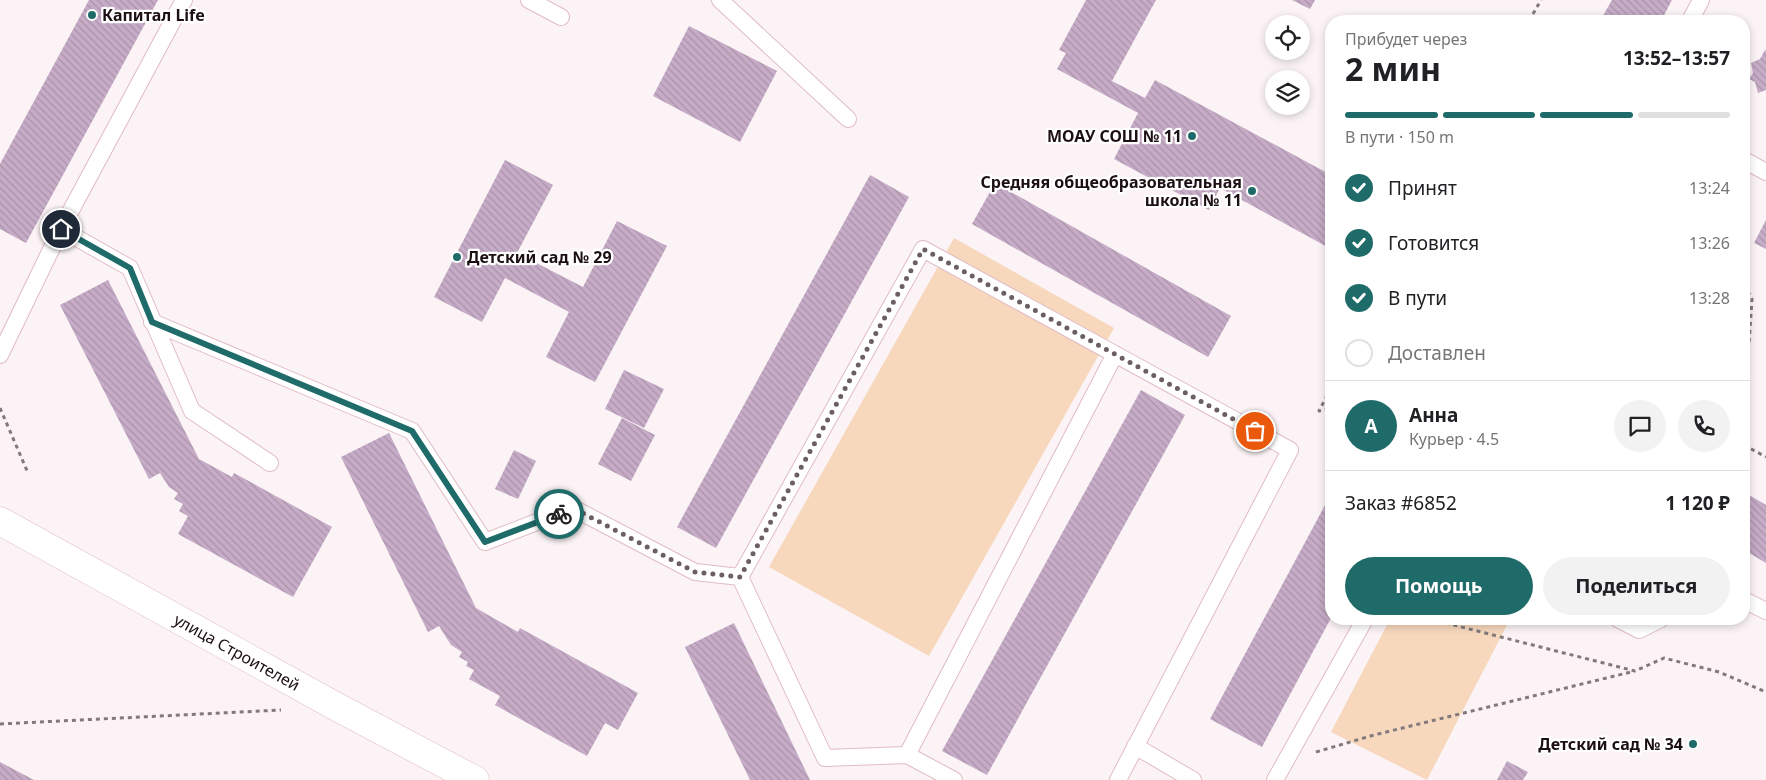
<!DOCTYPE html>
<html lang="ru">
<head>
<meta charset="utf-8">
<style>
	body { margin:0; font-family:"Noto Sans",sans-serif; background:#f2f2f2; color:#202124; height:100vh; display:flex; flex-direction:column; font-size:19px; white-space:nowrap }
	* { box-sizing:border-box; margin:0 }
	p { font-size:16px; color:#757577 }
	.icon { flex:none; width:28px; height:28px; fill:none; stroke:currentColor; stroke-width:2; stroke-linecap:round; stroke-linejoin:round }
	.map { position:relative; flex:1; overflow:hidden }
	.panel { position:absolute; left:1325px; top:15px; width:425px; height:610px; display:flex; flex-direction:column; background:#fff; border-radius:20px; box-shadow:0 2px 8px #0003 }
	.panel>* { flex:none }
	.buttons { position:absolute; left:1265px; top:15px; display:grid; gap:10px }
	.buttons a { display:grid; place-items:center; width:45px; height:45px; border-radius:50%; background:#fff; box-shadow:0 2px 8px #0003; font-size:25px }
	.pin { position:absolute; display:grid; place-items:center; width:42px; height:42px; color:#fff; margin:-21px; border:2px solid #fff; border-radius:50%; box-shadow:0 1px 5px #0007 }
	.courier { position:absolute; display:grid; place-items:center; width:50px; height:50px; margin:-25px; border:4px solid #1f6b6a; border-radius:50%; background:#fff; color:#222; box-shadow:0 1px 6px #0007 }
	.summary em { font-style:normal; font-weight:700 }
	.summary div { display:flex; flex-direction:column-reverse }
	.summary { display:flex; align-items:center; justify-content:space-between; height:85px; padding:0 20px }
	h1 { font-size:32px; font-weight:700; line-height:38px }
	.bar { display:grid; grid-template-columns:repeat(4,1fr); gap:8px 5px; align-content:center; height:60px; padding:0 20px }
	.bar i { height:6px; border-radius:4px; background:#e0e0e0 }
	.bar .active { background:#1f6b6a }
	.bar p { grid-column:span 4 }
	.line { display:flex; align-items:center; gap:12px; padding:0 20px; border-top:1px solid #e0e0e0 }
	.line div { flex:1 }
	.round { display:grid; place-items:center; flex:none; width:52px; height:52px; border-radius:26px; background:#f2f2f2 }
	ol { padding:0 20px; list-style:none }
	li { display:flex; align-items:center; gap:15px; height:55px }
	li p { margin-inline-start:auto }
	li .icon { padding:5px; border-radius:50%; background:#1f6b6a; color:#fff; stroke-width:4 }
	li:last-child { color:#757577 }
	li i { width:28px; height:28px; border:2px solid #e0e0e0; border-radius:50% }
	.action { display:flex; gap:10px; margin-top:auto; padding:10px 20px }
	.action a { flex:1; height:58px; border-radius:30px; background:#1f6b6a; color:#fff; font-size:20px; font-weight:700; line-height:58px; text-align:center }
	.action a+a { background:#f2f2f2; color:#202124 }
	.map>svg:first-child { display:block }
</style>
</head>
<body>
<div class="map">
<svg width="1766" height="780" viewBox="0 0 1766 780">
	<defs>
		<pattern id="building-back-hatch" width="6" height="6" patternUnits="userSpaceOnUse" patternTransform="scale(1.25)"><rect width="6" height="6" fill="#c6acc7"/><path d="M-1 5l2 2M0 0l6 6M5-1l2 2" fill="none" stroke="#aa93aa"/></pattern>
	</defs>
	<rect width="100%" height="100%" fill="#fbf3f5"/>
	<path fill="#f7d8bc" d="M 954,238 L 1114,328 L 929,656 L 769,567 Z
		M 1390,619 L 1510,619 L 1427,780 L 1331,732 Z"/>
	<path fill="url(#building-back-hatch)" d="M 89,0 L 158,0 L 26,243 L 0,229 L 0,164 Z
		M 1086,0 L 1156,0 L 1112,81 L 1145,98 L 1155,80 L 1331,175 L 1331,249 L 1220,188 L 1209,210 L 1114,159 L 1138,113 L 1057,69 L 1066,53 L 1059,50 Z
		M 1292,0 L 1315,0 L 1310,9 Z
		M 1612,0 L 1672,0 L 1661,21 L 1600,21 Z
		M 689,26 L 777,71 L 740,142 L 653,96 Z
		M 1765,50 L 1766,51 L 1766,90 L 1758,93 L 1755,82 L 1749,79 L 1753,73 L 1751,63 L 1760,59 Z
		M 505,160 L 553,185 L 517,253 L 583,287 L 617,221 L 667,246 L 595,382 L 546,357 L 569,312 L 505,278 L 482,322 L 434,297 Z
		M 870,175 L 909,197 L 716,548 L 677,527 Z
		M 995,183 L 1231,316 L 1208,357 L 972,224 Z
		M 1766,220 L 1766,249 L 1754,243 Z
		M 108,280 L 199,459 L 232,477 L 234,473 L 332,527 L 293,597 L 178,534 L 188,516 L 179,511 L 183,504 L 174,499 L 178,493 L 169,487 L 160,473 L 149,479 L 60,305 Z
		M 624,370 L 664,389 L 644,428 L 605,409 Z
		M 1141,390 L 1185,415 L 987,775 L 942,751 Z
		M 622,418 L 655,435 L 631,481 L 598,464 Z
		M 389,433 L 476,608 L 518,632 L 520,628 L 638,693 L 618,730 L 605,723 L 587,756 L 495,705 L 500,696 L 469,679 L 474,670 L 466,666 L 468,662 L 459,657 L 462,652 L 451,645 L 439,626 L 428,632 L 341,457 Z
		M 514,450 L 536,461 L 518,499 L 495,489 Z
		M 1744,492 L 1766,505 L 1766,563 L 1744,550 Z
		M 1331,494 L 1331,618 L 1262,747 L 1210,719 Z
		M 734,623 L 810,780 L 750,780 L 685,647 Z
		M 1507,761 L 1528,772 L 1523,780 L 1497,780 Z
		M 0,762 L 34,780 L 0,780 Z"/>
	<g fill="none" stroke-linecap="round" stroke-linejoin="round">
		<defs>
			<path id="service" d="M 184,0 L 61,229 L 130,268 L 192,411 L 270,463
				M 529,0 L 561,17
				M 720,0 L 848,119
				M 1690,21 L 1701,0
				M 1744,160 L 1766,172
				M 152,322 L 412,431 L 485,542 L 573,508 L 695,572 L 740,577
				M 0,355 L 61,229
				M 740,577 L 923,249 L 1290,450 L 1118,780
				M 740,577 L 825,758 L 907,755 L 954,780
				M 1744,600 L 1766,611
				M 1618,619 L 1639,630 L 1661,619
				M 1135,746 L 1193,780
				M 907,755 L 1115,354
				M 1275,780 L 1365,619"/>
			<path id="secondary" d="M 0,521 L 337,707 L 475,780"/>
		</defs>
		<use href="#service" stroke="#e1bbc6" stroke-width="18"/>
		<use href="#secondary" stroke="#e1bbc6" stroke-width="29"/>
		<path stroke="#83797c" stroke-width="3" stroke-dasharray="4 4" stroke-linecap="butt" d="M 1529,21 L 1541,0
			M 1744,284 L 1752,299 L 1749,344 L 1744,367
			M 1331,388 L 1319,411 L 1331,408
			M 0,408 L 28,473
			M 1744,445 L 1766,457
			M 1430,619 L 1635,671 L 1664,658 L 1719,672 L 1766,692
			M 0,724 L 281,710
			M 1316,752 L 1374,735 L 1635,671"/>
		<use href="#service" stroke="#fff" stroke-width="16"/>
		<use href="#secondary" stroke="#fff" stroke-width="28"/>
	</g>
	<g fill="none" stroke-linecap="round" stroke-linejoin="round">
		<path stroke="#6b5f63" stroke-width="5" stroke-dasharray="0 9" d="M 559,514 L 573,508 L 695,572 L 740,577 L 923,249 L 1255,431"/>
		<path stroke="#1f6b6a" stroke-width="6" d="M 61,229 L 130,268 L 152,322 L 412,431 L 485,542 L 559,514"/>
	</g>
	<g fill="#1f6b6a" stroke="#fff" stroke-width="2">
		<circle cx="92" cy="15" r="5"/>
		<circle cx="1192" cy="136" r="5"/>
		<circle cx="1252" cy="191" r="5"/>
		<circle cx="457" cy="257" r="5"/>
		<circle cx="1693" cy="744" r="5"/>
	</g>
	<g text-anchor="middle" stroke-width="4.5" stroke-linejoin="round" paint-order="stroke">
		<g font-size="16" font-weight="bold" fill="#1d1014" stroke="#fff" text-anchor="end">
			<text x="102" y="21" text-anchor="start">Капитал Life</text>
			<text x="1182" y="142">МОАУ СОШ № 11</text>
			<text x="1242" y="188">Средняя общеобразовательная<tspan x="1242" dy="18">школа № 11</tspan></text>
			<text x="467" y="263" text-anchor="start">Детский сад № 29</text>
			<text x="1683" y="750">Детский сад № 34</text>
		</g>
		<g font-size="16" fill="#1d1014" stroke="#fff">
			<text transform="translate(237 652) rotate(29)" y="6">улица Строителей</text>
		</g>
	</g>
</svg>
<div class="buttons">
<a><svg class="icon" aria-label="locate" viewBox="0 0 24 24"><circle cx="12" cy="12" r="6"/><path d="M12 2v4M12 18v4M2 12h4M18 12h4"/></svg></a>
<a><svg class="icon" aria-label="layers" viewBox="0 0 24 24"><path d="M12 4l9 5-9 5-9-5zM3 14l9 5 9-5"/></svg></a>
</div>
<div class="pin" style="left:1255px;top:431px;background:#ea580c"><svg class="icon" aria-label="bag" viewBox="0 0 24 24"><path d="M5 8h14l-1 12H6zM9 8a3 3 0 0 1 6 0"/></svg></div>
<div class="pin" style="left:61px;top:229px;background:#1f2937"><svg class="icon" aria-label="home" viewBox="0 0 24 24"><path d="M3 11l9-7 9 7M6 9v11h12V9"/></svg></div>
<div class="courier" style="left:559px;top:514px"><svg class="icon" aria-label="bike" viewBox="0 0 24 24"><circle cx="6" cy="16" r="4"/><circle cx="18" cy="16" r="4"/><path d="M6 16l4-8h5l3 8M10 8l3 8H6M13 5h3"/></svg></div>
<section class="panel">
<div class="summary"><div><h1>2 мин</h1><p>Прибудет через</p></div><em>13:52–13:57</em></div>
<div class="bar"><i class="active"></i><i class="active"></i><i class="active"></i><i></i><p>В пути · 150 m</p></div>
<ol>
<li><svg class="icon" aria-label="check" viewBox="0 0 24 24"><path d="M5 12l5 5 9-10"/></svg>Принят<p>13:24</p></li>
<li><svg class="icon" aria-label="check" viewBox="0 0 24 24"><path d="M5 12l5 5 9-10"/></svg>Готовится<p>13:26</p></li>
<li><svg class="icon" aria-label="check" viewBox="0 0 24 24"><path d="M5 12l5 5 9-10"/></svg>В пути<p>13:28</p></li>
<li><i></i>Доставлен</li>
</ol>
<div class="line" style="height:90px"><b class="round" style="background:#1f6b6a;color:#fff">А</b><div><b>Анна</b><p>Курьер · 4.5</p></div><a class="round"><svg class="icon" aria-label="chat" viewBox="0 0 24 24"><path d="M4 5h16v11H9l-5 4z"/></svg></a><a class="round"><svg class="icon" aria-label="phone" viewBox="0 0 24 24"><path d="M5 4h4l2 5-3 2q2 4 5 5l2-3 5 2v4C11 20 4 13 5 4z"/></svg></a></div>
<div class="line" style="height:65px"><div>Заказ #6852</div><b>1 120 ₽</b></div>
<div class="action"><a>Помощь</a><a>Поделиться</a></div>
</section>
</div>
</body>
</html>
